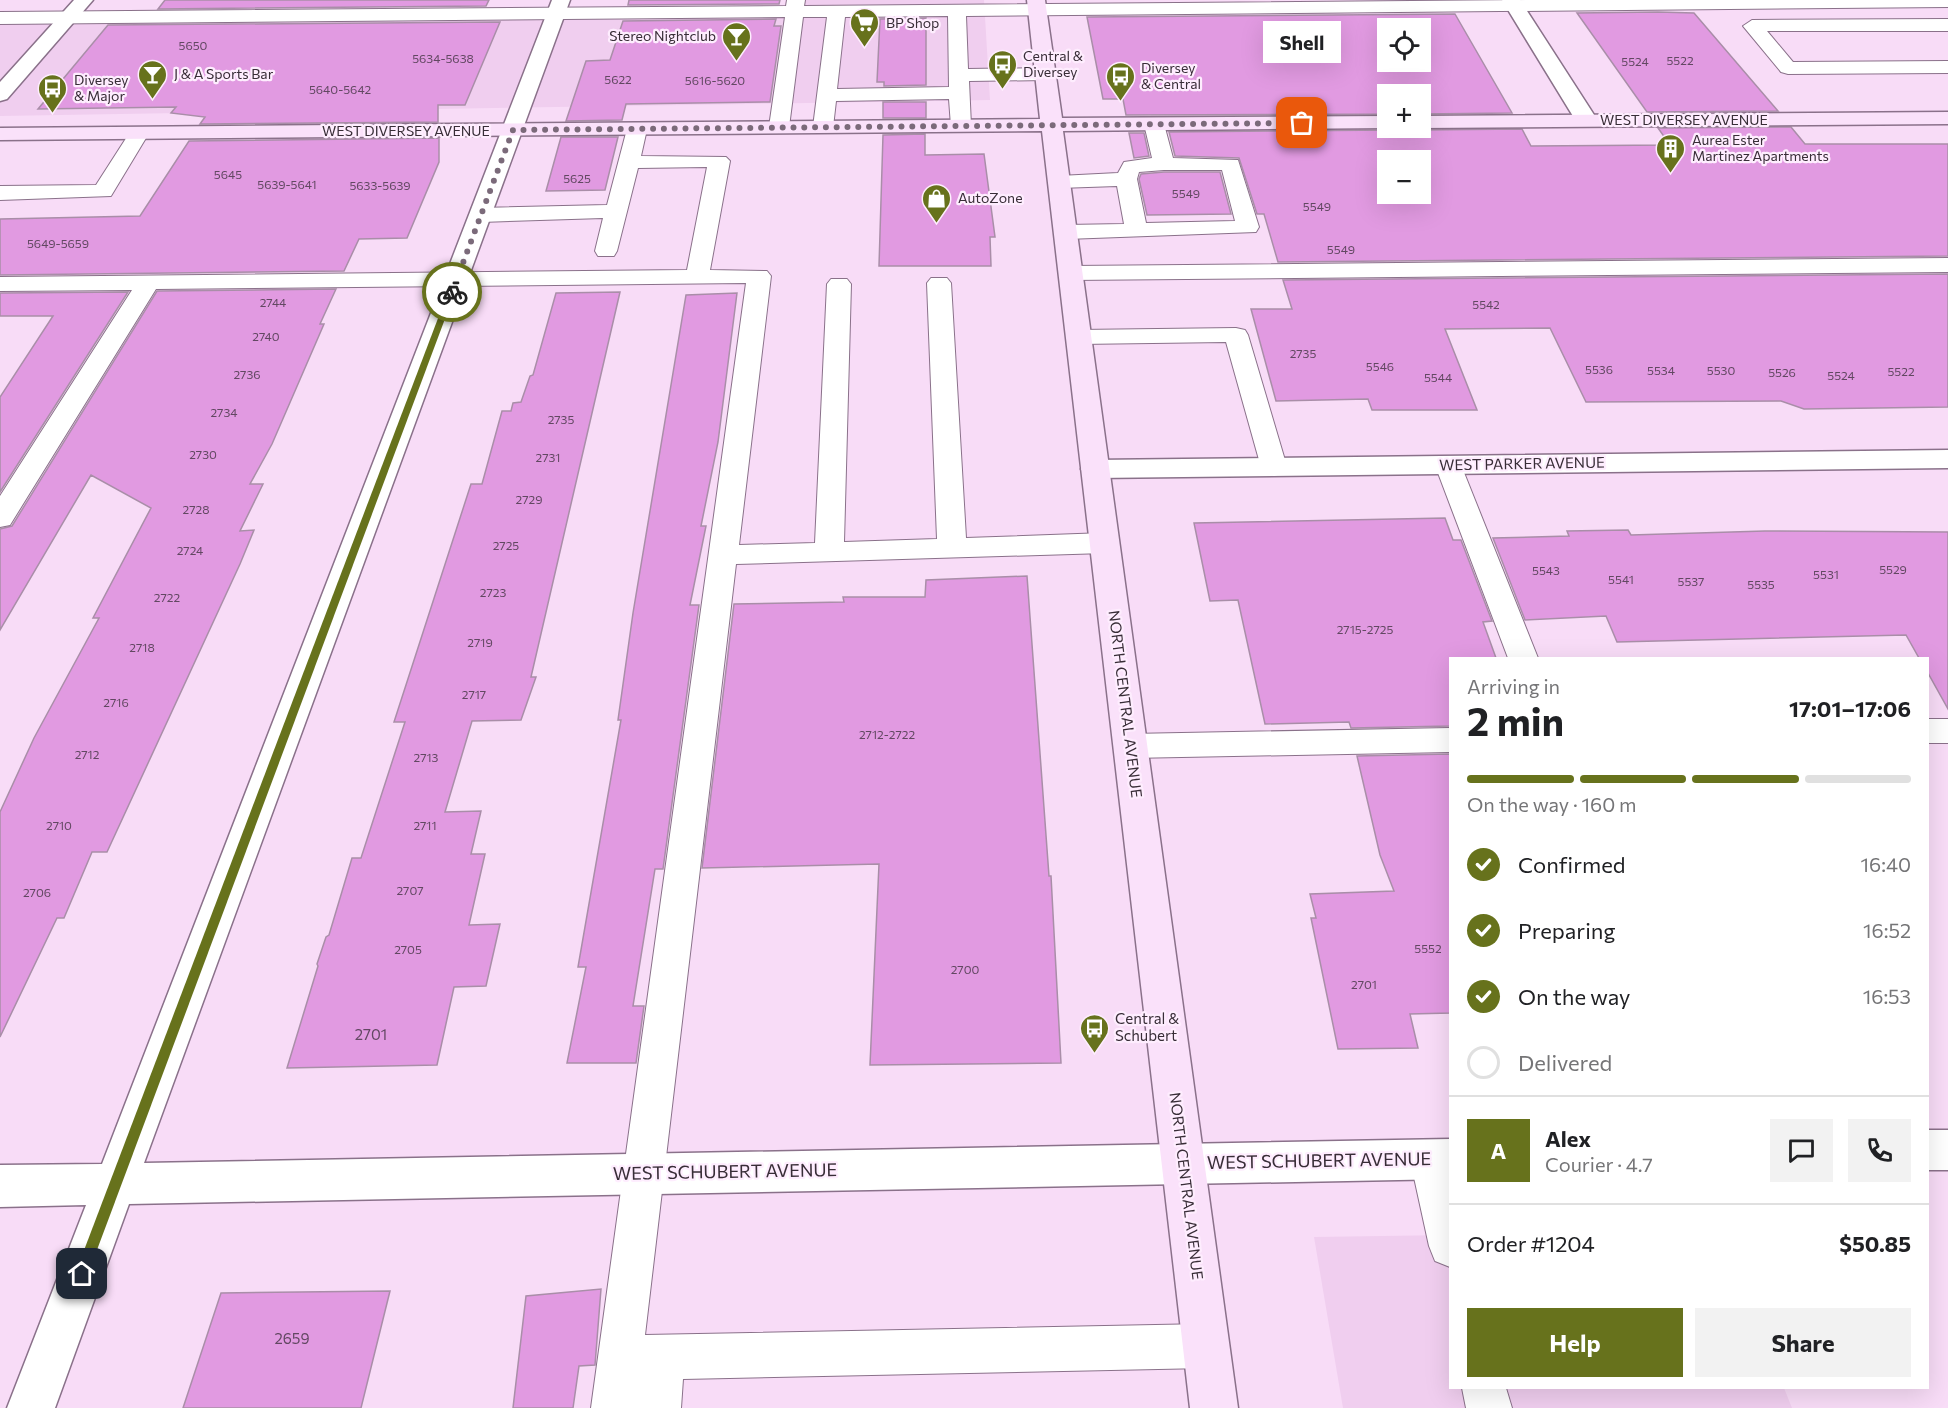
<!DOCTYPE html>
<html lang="en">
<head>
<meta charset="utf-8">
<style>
	body { margin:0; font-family:Commissioner,sans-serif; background:#f2f2f2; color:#202124; height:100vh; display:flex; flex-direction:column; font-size:22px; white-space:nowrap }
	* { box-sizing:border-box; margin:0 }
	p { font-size:20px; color:#757577 }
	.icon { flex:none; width:33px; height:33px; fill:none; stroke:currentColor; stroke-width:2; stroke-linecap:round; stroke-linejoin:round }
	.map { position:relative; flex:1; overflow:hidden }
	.panel { position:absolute; left:1449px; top:657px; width:480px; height:732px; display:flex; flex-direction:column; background:#fff; border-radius:0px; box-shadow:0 6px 24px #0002 }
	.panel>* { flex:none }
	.controls { position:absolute; left:1377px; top:18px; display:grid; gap:12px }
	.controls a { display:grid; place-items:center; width:54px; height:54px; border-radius:0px; background:#fff; box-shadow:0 6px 24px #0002; font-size:30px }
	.pin { position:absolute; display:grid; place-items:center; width:51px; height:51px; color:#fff; margin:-26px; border-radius:12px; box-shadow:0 3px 9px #0006 }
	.courier { position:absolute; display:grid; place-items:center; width:60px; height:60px; margin:-30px; border:4px solid #67721c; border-radius:50%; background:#fff; color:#222; box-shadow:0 2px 8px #0007 }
	.bubble { position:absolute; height:42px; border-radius:0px; background:#fff; box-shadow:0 6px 24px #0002; font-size:20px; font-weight:700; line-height:42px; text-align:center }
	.headline em { font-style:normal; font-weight:700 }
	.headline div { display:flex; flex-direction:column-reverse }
	.headline { display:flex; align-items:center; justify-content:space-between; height:102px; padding:0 18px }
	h1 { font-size:39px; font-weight:700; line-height:45px }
	.bar { display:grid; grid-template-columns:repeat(4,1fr); gap:9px 6px; align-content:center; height:72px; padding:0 18px }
	.bar i { height:8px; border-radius:4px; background:#e0e0e0 }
	.bar .on { background:#67721c }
	.bar p { grid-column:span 4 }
	.line { display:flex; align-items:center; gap:15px; padding:0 18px; border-top:2px solid #e0e0e0 }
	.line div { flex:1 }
	.round { display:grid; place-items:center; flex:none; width:63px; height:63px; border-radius:0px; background:#f2f2f2 }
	ol { padding:0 18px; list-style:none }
	li { display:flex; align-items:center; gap:18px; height:66px }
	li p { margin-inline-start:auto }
	li .icon { padding:6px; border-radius:50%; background:#67721c; color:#fff; stroke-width:4 }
	li:last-child { color:#757577 }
	li i { width:33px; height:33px; border:3px solid #e0e0e0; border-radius:50% }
	.button { display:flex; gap:12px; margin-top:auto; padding:12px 18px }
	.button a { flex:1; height:69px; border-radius:0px; background:#67721c; color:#fff; font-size:24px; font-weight:700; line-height:69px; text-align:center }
	.button a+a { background:#f2f2f2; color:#202124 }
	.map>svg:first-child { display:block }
</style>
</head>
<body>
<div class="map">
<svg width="1948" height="1408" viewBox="0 0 1948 1408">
	<rect width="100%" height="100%" fill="#f8dcf7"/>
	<path fill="#f0ceef" d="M 800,0 L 984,0 L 990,100 L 0,116 L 0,19 L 798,12 Z
		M 1450,1235 L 1450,1388 L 1784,1388 L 1792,1408 L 1343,1408 L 1314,1237 Z"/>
	<path fill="#e19ae1" stroke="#a98ea8" stroke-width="1.5" fill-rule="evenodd" d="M 165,0 L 489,0 L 486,6 L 158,9 Z
		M 629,0 L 780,0 L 779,4 L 628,5 Z
		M 1658,12 L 1694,13 L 1778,111 L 1647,112 L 1577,13 Z
		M 1455,14 L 1512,113 L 1420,114 L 1420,94 L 1388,94 L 1388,114 L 1126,115 L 1123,99 L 1103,99 L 1087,17 ZM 1388,28 L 1420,28 L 1420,62 L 1388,62 Z
		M 926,18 L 926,85 L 884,86 L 884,82 L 877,82 L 880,19 Z
		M 776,19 L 774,26 L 781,26 L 770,102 L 626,104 L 622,120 L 566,121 L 586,61 L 610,60 L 623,21 Z
		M 500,22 L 465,105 L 438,105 L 438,122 L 200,124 L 205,117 L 171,113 L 176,107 L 38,109 L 108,25 Z
		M 883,102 L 926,102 L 926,118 L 883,118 Z
		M 1791,127 L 1805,144 L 1948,144 L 1948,256 L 1278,262 L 1264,214 L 1257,214 L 1239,158 L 1175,156 L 1169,132 L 1392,130 L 1394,128 L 1418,128 L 1420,130 L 1522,129 L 1531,146 L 1670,145 L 1658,128 ZM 1388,160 L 1420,160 L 1420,194 L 1388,194 Z
		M 1129,133 L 1144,133 L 1149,156 L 1134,158 Z
		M 925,134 L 925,155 L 984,154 L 995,237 L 990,237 L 991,266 L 879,266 L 883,135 Z
		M 561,137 L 618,137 L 605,190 L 546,191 Z
		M 439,138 L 439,162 L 407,238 L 359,239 L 344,271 L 0,275 L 0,219 L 140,216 L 189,141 Z
		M 1164,172 L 1220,172 L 1231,214 L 1147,215 L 1139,179 L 1141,174 Z
		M 1948,274 L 1948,407 L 1804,409 L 1781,401 L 1586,402 L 1550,328 L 1445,329 L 1477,410 L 1372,410 L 1368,399 L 1276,401 L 1251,309 L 1292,309 L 1283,280 Z
		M 336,289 L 320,324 L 324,324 L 272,444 L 250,484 L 263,484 L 240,531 L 254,530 L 240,564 L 107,852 L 92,852 L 64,918 L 57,918 L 0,1037 L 0,812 L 34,738 L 99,618 L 93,618 L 151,508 L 91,475 L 0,630 L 0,529 L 12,526 L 157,291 Z
		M 128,292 L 0,492 L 0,397 L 53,316 L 0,316 L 0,293 Z
		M 620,292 L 531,677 L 536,677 L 521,720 L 472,721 L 445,812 L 481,811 L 471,854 L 485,854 L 469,925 L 500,924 L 486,986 L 454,987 L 437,1065 L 287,1068 L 318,966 L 317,964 L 326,937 L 329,935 L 352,858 L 361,858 L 405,722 L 394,722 L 471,484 L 482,484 L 502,411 L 511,411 L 513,403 L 521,402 L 530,376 L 533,375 L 556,293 Z
		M 737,293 L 718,442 L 701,526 L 706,526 L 690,605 L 699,605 L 663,869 L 655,869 L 633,1006 L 644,1006 L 636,1063 L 567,1063 L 586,967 L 578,967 L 621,720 L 618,720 L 633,613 L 686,295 Z
		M 1445,518 L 1453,540 L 1461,540 L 1492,621 L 1483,622 L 1496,658 L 1450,658 L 1450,726 L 1351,728 L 1349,722 L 1265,724 L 1238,600 L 1210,601 L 1194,523 Z
		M 1628,530 L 1631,535 L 1765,531 L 1948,532 L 1948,709 L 1928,673 L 1928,658 L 1919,658 L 1906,635 L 1617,642 L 1606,616 L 1525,620 L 1493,538 L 1569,536 L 1567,531 Z
		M 1027,576 L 1049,876 L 1051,876 L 1061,1063 L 870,1065 L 879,864 L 702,868 L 734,604 L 844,602 L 843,597 L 925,597 L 926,580 Z
		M 1450,754 L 1450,1013 L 1410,1014 L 1418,1048 L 1338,1049 L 1311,918 L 1316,918 L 1310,894 L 1394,891 L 1380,855 L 1357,756 Z
		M 601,1289 L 595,1365 L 579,1366 L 573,1408 L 513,1408 L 526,1296 Z
		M 390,1291 L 361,1408 L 183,1408 L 221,1293 Z"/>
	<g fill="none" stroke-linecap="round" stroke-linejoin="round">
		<defs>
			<path id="lane" d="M 787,0 L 805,0 L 804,6 L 1531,0 L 1948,0 L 1948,7 L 966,16 L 968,69 L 1046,68 L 1056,74 L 1046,80 L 969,81 L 971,126 L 968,130 L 954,130 L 951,126 L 949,99 L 836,101 L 833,127 L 830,131 L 816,131 L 813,127 L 827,17 L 803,17 L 789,127 L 786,131 L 772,131 L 769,127 L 785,17 L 0,24 L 0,12 L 786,6 ZM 948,16 L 949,87 L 837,89 L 845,17 Z
				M 1948,19 L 1948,31 L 1767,31 L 1793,62 L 1948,61 L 1948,73 L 1788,74 L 1781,72 L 1743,26 L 1752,20 Z
				M 1154,118 L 1161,120 L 1164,124 L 1173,158 L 1238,160 L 1259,227 L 1256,232 L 1066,239 L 1058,237 L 1055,232 L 1058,227 L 1066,225 L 1124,224 L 1117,186 L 1059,188 L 1051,187 L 1048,182 L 1051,177 L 1059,176 L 1118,173 L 1124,162 L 1152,158 L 1144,124 L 1147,120 ZM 1164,170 L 1222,170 L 1235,221 L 1146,223 L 1137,179 L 1139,172 Z
				M 637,123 L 644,125 L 647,129 L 641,156 L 726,157 L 730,161 L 710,270 L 767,271 L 771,276 L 739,545 L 815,543 L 827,284 L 831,279 L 847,279 L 851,284 L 844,542 L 937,539 L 927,283 L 931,278 L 947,278 L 951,283 L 966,538 L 1105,533 L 1115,536 L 1119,543 L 1115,550 L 1105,553 L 736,564 L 645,1335 L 1206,1324 L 1221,1331 L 1228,1346 L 1221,1361 L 1206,1368 L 683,1379 L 681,1408 L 591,1408 L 746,283 L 156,289 L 10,525 L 0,527 L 0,496 L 132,290 L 0,291 L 0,277 L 687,270 L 707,167 L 638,168 L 617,251 L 614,256 L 598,256 L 595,251 L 603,218 L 481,222 L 473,220 L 470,215 L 473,210 L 481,208 L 607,205 L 627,129 L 630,125 Z
				M 139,127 L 146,129 L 149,133 L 111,196 L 0,200 L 0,186 L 96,185 L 132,129 Z
				M 1948,258 L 1948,272 L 1071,280 L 1063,278 L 1059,273 L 1063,268 L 1071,266 Z
				M 1236,328 L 1245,330 L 1248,335 L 1287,467 L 1284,473 L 1274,476 L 1264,473 L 1261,467 L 1226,342 L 1079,344 L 1070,342 L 1067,337 L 1070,332 L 1079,330 Z
				M 1448,456 L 1458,459 L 1461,465 L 1538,658 L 1508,658 L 1435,465 L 1438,459 Z
				M 1928,719 L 1948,719 L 1948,743 L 1928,743 Z
				M 1450,728 L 1450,752 L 1130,758 L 1119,755 L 1114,746 L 1119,737 L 1130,734 Z
				M 1430,1140 L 1444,1146 L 1450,1161 L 1450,1267 L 1435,1261 L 1429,1246 L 1410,1159 L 1416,1146 Z
				M 1462,1388 L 1506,1388 L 1512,1408 L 1466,1408 Z"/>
			<path id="street" d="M 74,0 L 93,0 L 7,99 L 0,101 L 0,82 Z
				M 552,0 L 570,0 L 144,1163 L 1450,1139 L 1450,1179 L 129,1204 L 55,1408 L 7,1408 L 86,1205 L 0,1207 L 0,1165 L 102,1164 Z
				M 1502,0 L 1520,0 L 1598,121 L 1595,126 L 1579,126 Z
				M 1948,450 L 1948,468 L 1095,478 L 1085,475 L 1081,469 L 1085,463 L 1095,460 Z
				M 1928,1130 L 1948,1130 L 1948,1170 L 1928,1170 Z"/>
			<path id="secondary" d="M 1027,0 L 1045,0 L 1062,118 L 1388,116 L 1388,128 L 1392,128 L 1063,131 L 1238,1408 L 1190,1408 L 1042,131 L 0,140 L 0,128 L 1040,119 Z
				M 1948,112 L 1948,124 L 1420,128 L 1416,128 L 1420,128 L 1420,116 Z"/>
		</defs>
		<use href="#lane" stroke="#8a718a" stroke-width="2"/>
		<use href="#street" stroke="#8a718a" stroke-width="3"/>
		<use href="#secondary" stroke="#8a718a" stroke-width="3"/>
		<use href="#lane" fill="#fff" fill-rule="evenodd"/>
		<use href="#street" fill="#fff" fill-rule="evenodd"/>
		<use href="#secondary" fill="#fae1fa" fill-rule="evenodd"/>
	</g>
	<path fill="#67721c" d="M 452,290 L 455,292 L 88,1274 L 82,1280 L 75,1274 L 448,292 Z"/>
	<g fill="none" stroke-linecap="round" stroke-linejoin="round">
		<path stroke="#7b6a7a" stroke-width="6" stroke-dasharray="0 10.8" d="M 452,292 L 513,130 L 1302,123"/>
	</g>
	<defs>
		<symbol id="supermarket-pin" viewBox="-11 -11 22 30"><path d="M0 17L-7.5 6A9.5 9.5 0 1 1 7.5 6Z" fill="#67721c" stroke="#feedfe"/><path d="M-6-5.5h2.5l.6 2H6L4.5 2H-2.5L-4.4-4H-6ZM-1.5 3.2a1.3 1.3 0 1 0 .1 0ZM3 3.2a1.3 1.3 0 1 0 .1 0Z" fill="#fff"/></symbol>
		<symbol id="bar-pin" viewBox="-11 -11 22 30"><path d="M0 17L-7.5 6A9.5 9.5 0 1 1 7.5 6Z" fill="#67721c" stroke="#feedfe"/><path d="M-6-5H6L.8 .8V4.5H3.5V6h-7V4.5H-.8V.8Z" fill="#fff"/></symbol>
		<symbol id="bus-pin" viewBox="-11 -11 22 30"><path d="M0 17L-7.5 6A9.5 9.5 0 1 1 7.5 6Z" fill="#67721c" stroke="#feedfe"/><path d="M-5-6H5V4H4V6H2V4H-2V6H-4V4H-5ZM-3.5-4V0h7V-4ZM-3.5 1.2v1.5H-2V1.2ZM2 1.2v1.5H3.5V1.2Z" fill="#fff"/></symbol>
		<symbol id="building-pin" viewBox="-11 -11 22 30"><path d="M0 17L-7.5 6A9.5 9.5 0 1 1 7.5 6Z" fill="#67721c" stroke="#feedfe"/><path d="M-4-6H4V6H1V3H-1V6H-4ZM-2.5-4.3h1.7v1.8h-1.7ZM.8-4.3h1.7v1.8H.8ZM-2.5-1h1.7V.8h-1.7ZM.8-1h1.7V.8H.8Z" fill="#fff"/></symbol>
		<symbol id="shop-pin" viewBox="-11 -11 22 30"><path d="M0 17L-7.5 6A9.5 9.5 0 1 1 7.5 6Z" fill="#67721c" stroke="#feedfe"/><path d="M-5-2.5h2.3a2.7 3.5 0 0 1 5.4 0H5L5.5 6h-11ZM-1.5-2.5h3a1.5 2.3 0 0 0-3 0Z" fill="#fff"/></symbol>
	</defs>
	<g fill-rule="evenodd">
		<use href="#supermarket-pin" x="848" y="6" width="33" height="45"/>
		<use href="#bar-pin" x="720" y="20" width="33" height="45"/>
		<use href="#bus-pin" x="986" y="48" width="33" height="45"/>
		<use href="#bar-pin" x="136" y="58" width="33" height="45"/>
		<use href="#bus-pin" x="1104" y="60" width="33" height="45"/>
		<use href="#bus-pin" x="36" y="72" width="33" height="45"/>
		<use href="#building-pin" x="1654" y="132" width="33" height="45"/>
		<use href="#shop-pin" x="920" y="182" width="33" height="45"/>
		<use href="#bus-pin" x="1078" y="1012" width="33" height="45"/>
	</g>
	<g text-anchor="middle" stroke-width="4.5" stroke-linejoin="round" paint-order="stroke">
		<g font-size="12" fill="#624862">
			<text x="193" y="50">5650</text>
			<text x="443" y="63">5634-5638</text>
			<text x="1680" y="65">5522</text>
			<text x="1635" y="66">5524</text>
			<text x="618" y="84">5622</text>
			<text x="715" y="85">5616-5620</text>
			<text x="340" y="94">5640-5642</text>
			<text x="228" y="179">5645</text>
			<text x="577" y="183">5625</text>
			<text x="287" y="189">5639-5641</text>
			<text x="380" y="190">5633-5639</text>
			<text x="1186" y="198">5549</text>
			<text x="1317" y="211">5549</text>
			<text x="58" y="248">5649-5659</text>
			<text x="1341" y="254">5549</text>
			<text x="273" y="307">2744</text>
			<text x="1486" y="309">5542</text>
			<text x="266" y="341">2740</text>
			<text x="1303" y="358">2735</text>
			<text x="1380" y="371">5546</text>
			<text x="1599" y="374">5536</text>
			<text x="1661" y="375">5534</text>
			<text x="1721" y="375">5530</text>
			<text x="1901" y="376">5522</text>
			<text x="1782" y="377">5526</text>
			<text x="247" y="379">2736</text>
			<text x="1841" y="380">5524</text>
			<text x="1438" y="382">5544</text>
			<text x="224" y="417">2734</text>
			<text x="561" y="424">2735</text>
			<text x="203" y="459">2730</text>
			<text x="548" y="462">2731</text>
			<text x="529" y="504">2729</text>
			<text x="196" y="514">2728</text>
			<text x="506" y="550">2725</text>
			<text x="190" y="555">2724</text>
			<text x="1893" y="574">5529</text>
			<text x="1546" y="575">5543</text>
			<text x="1826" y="579">5531</text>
			<text x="1621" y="584">5541</text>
			<text x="1691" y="586">5537</text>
			<text x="1761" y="589">5535</text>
			<text x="493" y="597">2723</text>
			<text x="167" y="602">2722</text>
			<text x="1365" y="634">2715-2725</text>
			<text x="480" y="647">2719</text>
			<text x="142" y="652">2718</text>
			<text x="474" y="699">2717</text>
			<text x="116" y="707">2716</text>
			<text x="887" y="739">2712-2722</text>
			<text x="87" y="759">2712</text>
			<text x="426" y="762">2713</text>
			<text x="59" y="830">2710</text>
			<text x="425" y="830">2711</text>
			<text x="410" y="895">2707</text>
			<text x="37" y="897">2706</text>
			<text x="1428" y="953">5552</text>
			<text x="408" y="954">2705</text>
			<text x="965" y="974">2700</text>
			<text x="1364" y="989">2701</text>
		</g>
		<g font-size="14" fill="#382d37" stroke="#feedfe" text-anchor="start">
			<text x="886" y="28">BP Shop</text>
			<text x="716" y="41" text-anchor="end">Stereo Nightclub</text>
			<text x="1023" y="61">Central &amp;<tspan x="1023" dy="16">Diversey</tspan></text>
			<text x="1141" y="73">Diversey<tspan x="1141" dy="16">&amp; Central</tspan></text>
			<text x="174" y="79">J &amp; A Sports Bar</text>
			<text x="74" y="85">Diversey<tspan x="74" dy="16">&amp; Major</tspan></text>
			<text x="1692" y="145">Aurea Ester<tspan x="1692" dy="16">Martinez Apartments</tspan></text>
			<text x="958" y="203">AutoZone</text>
		</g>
		<g font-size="14" fill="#382d37" stroke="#feedfe">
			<text x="1684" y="125">WEST DIVERSEY AVENUE</text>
			<text x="406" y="136">WEST DIVERSEY AVENUE</text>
		</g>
		<g font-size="15" fill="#382d37" stroke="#feedfe">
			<text transform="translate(1522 464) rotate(-1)" y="5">WEST PARKER AVENUE</text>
			<text transform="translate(1125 704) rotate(83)" y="5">NORTH CENTRAL AVENUE</text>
			<text transform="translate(1186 1186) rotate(83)" y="5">NORTH CENTRAL AVENUE</text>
		</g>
		<g font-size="15" fill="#382d37" stroke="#feedfe" text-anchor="start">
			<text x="1115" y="1024">Central &amp;<tspan x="1115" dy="17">Schubert</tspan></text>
		</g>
		<g font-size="15" fill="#624862">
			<text x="371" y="1040">2701</text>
			<text x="292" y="1344">2659</text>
		</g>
		<g font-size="18" fill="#382d37" stroke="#feedfe">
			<text transform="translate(1319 1161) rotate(-1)" y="6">WEST SCHUBERT AVENUE</text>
			<text transform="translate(725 1172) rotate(-1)" y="6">WEST SCHUBERT AVENUE</text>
		</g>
	</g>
</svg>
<div class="controls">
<a><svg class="icon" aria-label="locate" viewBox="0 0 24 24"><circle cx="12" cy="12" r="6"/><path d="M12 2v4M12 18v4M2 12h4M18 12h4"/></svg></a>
<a>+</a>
<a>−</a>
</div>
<div class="pin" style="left:1302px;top:123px;background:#ea580c"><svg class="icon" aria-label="bag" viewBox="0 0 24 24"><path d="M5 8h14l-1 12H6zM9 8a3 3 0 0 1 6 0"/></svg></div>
<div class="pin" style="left:82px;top:1274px;background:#1f2937"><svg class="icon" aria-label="home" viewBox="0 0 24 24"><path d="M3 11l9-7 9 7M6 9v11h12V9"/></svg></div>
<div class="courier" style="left:452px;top:292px"><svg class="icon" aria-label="bike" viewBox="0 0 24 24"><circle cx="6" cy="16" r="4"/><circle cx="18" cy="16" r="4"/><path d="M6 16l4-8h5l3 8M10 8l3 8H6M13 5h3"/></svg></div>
<div class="bubble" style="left:1263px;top:21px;width:78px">Shell</div>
<section class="panel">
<div class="headline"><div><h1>2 min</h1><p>Arriving in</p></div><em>17:01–17:06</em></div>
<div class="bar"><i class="on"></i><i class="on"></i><i class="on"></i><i></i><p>On the way · 160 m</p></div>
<ol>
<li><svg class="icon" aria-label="check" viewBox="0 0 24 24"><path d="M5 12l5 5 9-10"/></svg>Confirmed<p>16:40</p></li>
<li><svg class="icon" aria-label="check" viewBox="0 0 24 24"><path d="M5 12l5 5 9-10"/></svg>Preparing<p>16:52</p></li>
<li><svg class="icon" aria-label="check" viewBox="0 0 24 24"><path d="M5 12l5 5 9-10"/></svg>On the way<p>16:53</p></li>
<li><i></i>Delivered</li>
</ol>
<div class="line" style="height:108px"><b class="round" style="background:#67721c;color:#fff">A</b><div><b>Alex</b><p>Courier · 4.7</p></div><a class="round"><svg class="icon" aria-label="chat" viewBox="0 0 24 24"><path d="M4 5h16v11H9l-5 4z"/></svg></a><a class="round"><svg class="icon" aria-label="phone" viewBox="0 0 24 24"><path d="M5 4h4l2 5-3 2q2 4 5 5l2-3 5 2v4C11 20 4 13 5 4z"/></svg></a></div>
<div class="line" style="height:78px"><div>Order #1204</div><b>$50.85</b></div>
<div class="button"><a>Help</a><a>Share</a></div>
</section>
</div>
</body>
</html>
